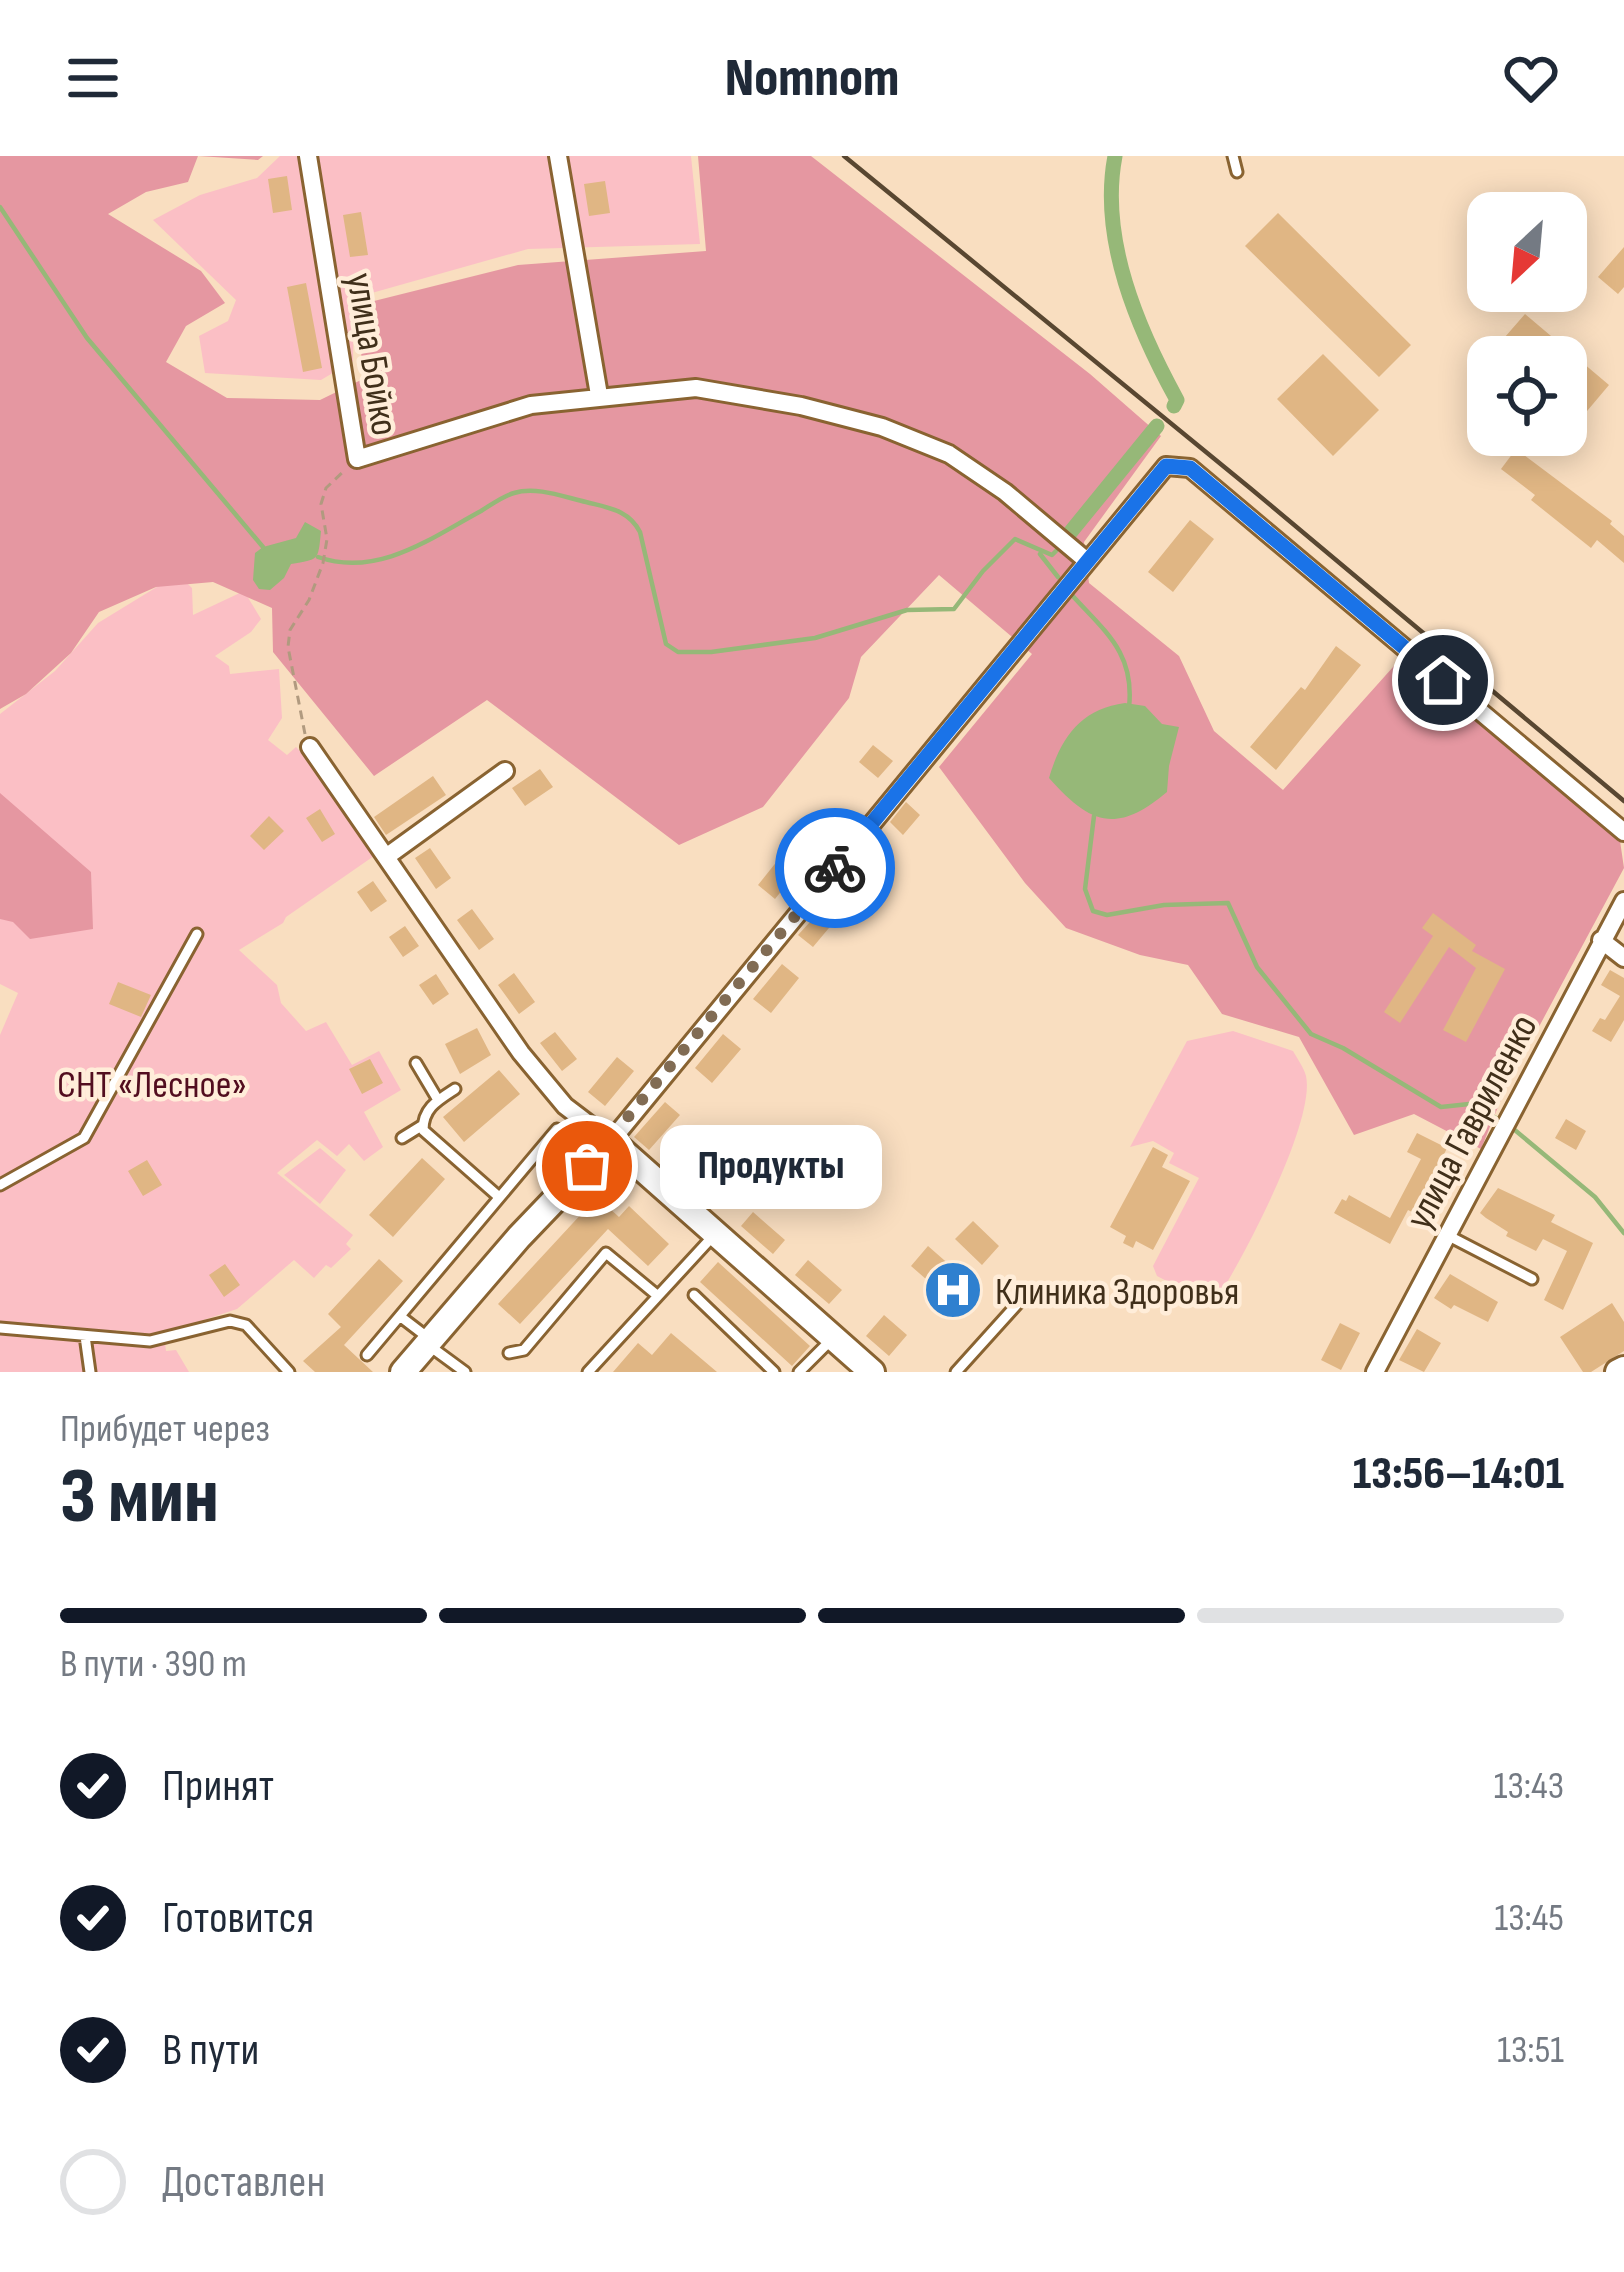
<!DOCTYPE html>
<html lang="ru">
<head>
<meta charset="utf-8">
<style>
	body { margin:0; font-family:"Sofia Sans Condensed",sans-serif; background:#f2f2f3; color:#1f2937; height:100vh; display:flex; flex-direction:column; font-size:45px; white-space:nowrap }
	* { box-sizing:border-box; margin:0 }
	p { font-size:39px; color:#747a83 }
	.icon { flex:none; width:66px; height:66px; fill:none; stroke:currentColor; stroke-width:2; stroke-linecap:round; stroke-linejoin:round }
	.map { position:relative; height:1216px; overflow:hidden }
	.side { display:flex; flex-direction:column; background:#fff; flex:1 }
	.side>* { flex:none }
	.needle { width:78px; rotate:206deg }
	.fabs { position:absolute; left:1467px; top:36px; display:grid; gap:24px }
	.fabs a { display:grid; place-items:center; width:120px; height:120px; border-radius:24px; background:#fff; box-shadow:0 6px 30px #0003; font-size:60px }
	.pin { position:absolute; display:grid; place-items:center; width:102px; height:102px; color:#fff; margin:-51px; border:6px solid #fff; border-radius:50%; box-shadow:0 3px 12px #0007 }
	.courier { position:absolute; display:grid; place-items:center; width:120px; height:120px; margin:-60px; border:9px solid #1a73e8; border-radius:50%; background:#fff; color:#222; box-shadow:0 3px 15px #0007 }
	.bubble { position:absolute; height:84px; border-radius:24px; background:#fff; box-shadow:0 6px 30px #0003; font-size:39px; font-weight:800; line-height:84px; text-align:center }
	.summary em { font-style:normal; font-weight:800 }
	.summary div { display:flex; flex-direction:column-reverse }
	.summary { display:flex; align-items:center; justify-content:space-between; height:204px; padding:0 60px }
	h1 { font-size:78px; font-weight:800; line-height:90px }
	.bar { display:grid; grid-template-columns:repeat(4,1fr); gap:18px 12px; align-content:center; height:144px; padding:0 60px }
	.bar i { height:15px; border-radius:9px; background:#e0e1e3 }
	.bar .selected { background:#111827 }
	.bar p { grid-column:span 4 }
	ol { padding:0 60px; list-style:none }
	li { display:flex; align-items:center; gap:36px; height:132px }
	li p { margin-inline-start:auto }
	li .icon { padding:12px; border-radius:50%; background:#111827; color:#fff; stroke-width:4 }
	li:last-child { color:#747a83 }
	li i { width:66px; height:66px; border:6px solid #e0e1e3; border-radius:50% }
	header { display:flex; justify-content:space-between; align-items:center; height:156px; padding:0 60px; background:#fff; font-size:54px; font-weight:800 }
	.map>svg:first-child { display:block }
</style>
</head>
<body>
<header><svg class="icon" aria-label="menu" viewBox="0 0 24 24"><path d="M4 6h16M4 12h16M4 18h16"/></svg>Nomnom<svg class="icon" aria-label="heart" viewBox="0 0 24 24"><path d="M12 20l-8-8c-3-5 5-10 8-4 3-6 11-1 8 4z"/></svg></header>
<div class="map">
<svg width="1624" height="1216" viewBox="0 0 1624 1216">
	<rect width="100%" height="100%" fill="#f9dec0"/>
	<path fill="#fbbfc5" d="M 280,0 L 691,0 L 700,88 L 528,93 L 354,142 L 353,205 L 321,224 L 205,217 L 199,180 L 228,165 L 236,144 L 153,64 L 200,39 L 257,22 Z
		M 178,418 L 192,432 L 193,459 L 244,435 L 261,463 L 251,476 L 215,500 L 229,510 L 230,518 L 279,513 L 282,562 L 268,584 L 287,599 L 296,591 L 360,659 L 384,693 L 286,761 L 283,767 L 239,794 L 277,829 L 281,847 L 306,875 L 326,866 L 352,909 L 379,895 L 401,934 L 364,956 L 383,991 L 364,1005 L 349,988 L 337,1000 L 317,984 L 277,1017 L 353,1079 L 346,1088 L 351,1093 L 331,1112 L 326,1109 L 314,1122 L 294,1104 L 237,1153 L 158,1179 L 116,1174 L 116,1181 L 165,1187 L 166,1195 L 176,1194 L 189,1216 L 0,1216 L 0,879 L 18,837 L 0,828 L 0,558 L 55,515 L 98,467 Z
		M 1233,875 L 1293,895 C 1297,902 1304,912 1306,920 C 1316,966 1240,1109 1213,1149 L 1157,1120 L 1153,1110 L 1199,1022 L 1169,1007 L 1174,997 L 1153,985 L 1130,991 L 1187,885 Z
		M 320,992 L 346,1014 L 320,1048 L 284,1019 Z"/>
	<path fill="#e597a1" d="M 0,0 L 263,0 L 258,4 L 198,0 L 188,26 L 146,36 L 108,58 L 201,115 L 225,147 L 186,170 L 166,206 L 227,242 L 320,244 L 363,223 L 358,149 L 518,109 L 706,95 L 698,0 L 811,0 L 1090,218 L 1161,280 L 1084,386 L 1089,427 L 1179,500 L 1214,575 L 1283,634 L 1402,501 L 1620,685 L 1624,712 L 1504,936 L 1481,993 L 1414,958 L 1354,979 L 1299,881 L 1222,858 L 1188,809 L 1140,799 L 1066,772 L 1025,727 L 939,611 L 1032,498 L 939,419 L 861,501 L 849,542 L 763,651 L 679,689 L 487,544 L 374,620 L 273,496 L 272,452 L 213,426 L 156,431 L 99,456 L 71,497 L 26,538 L 0,553 Z
		M 0,637 L 91,716 L 93,773 L 30,783 L 13,766 L 0,763 Z"/>
	<path fill="#96b878" d="M 305,366 L 321,375 C 318,406 319,403 291,408 L 284,422 L 270,434 L 259,433 L 253,424 L 255,397 L 263,391 L 296,382 Z
		M 1125,547 L 1145,550 L 1162,568 L 1179,571 L 1169,610 L 1167,636 C 1116,679 1090,668 1049,622 C 1061,581 1081,553 1125,547 Z"/>
	<g fill="none" stroke-linecap="round" stroke-linejoin="round">
		<path stroke="#96b878" stroke-width="4.5" d="M 0,51 L 87,182 L 263,391
			M 1040,398 L 1058,421
			M 318,401 C 378,422 431,382 481,355 C 491,349 503,340 514,337 C 536,330 564,341 586,346 C 609,352 629,354 640,376 L 666,488 L 678,496 L 711,496 L 815,482 L 907,454 L 954,453 L 983,415 L 1015,383 L 1052,399 L 1056,395
			M 1071,438 C 1105,476 1135,496 1129,552
			M 1094,660 L 1085,733 L 1093,755 L 1107,759 L 1164,749 L 1228,747 L 1257,811 L 1311,878 L 1343,892 L 1441,951 L 1469,948 L 1498,963
			M 1510,970 L 1595,1041 L 1624,1077"/>
		<path stroke="#96b878" stroke-width="15" d="M 1115,0 C 1099,83 1138,173 1177,244 L 1174,250
			M 1069,378 L 1157,270"/>
	</g>
	<path fill="#e0b684" d="M 287,20 L 292,54 L 273,57 L 268,23 Z
		M 605,25 L 610,57 L 589,60 L 584,28 Z
		M 361,56 L 368,99 L 350,101 L 343,59 Z
		M 1278,57 L 1411,189 L 1379,221 L 1245,90 Z
		M 1624,91 L 1624,131 L 1618,138 L 1598,121 Z
		M 306,127 L 322,212 L 303,216 L 287,131 Z
		M 1525,158 L 1609,229 L 1582,261 L 1566,247 L 1566,201 L 1512,201 L 1498,189 Z
		M 1323,198 L 1379,254 L 1333,300 L 1277,243 Z
		M 1516,293 L 1612,365 L 1610,368 L 1624,380 L 1624,407 L 1597,384 L 1591,392 L 1531,344 L 1535,339 L 1501,313 Z
		M 1190,364 L 1214,383 L 1173,436 L 1148,416 Z
		M 1336,490 L 1361,509 L 1276,614 L 1250,591 L 1301,531 L 1305,534 Z
		M 873,589 L 893,605 L 878,622 L 859,606 Z
		M 540,613 L 553,631 L 525,650 L 512,632 Z
		M 433,620 L 446,639 L 386,679 L 374,661 Z
		M 906,646 L 920,659 L 903,679 L 890,666 Z
		M 320,653 L 335,678 L 322,686 L 306,662 Z
		M 269,660 L 284,675 L 264,694 L 250,680 Z
		M 430,692 L 451,722 L 436,733 L 415,702 Z
		M 778,704 L 795,718 L 775,743 L 758,729 Z
		M 373,725 L 387,745 L 371,756 L 357,736 Z
		M 472,753 L 494,783 L 479,794 L 457,764 Z
		M 821,754 L 834,766 L 813,791 L 798,779 Z
		M 1433,757 L 1476,789 L 1472,795 L 1505,813 L 1466,886 L 1443,874 L 1476,812 L 1449,791 L 1400,867 L 1384,856 L 1433,780 L 1422,772 Z
		M 405,770 L 419,790 L 403,801 L 389,781 Z
		M 782,808 L 799,822 L 771,857 L 753,843 Z
		M 1610,814 L 1624,822 L 1624,864 L 1611,886 L 1592,875 L 1600,862 L 1605,864 L 1620,840 L 1601,829 Z
		M 514,817 L 535,846 L 519,858 L 498,829 Z
		M 436,818 L 449,838 L 433,849 L 419,829 Z
		M 118,826 L 151,839 L 141,861 L 109,848 Z
		M 477,872 L 491,899 L 460,918 L 445,888 Z
		M 555,876 L 577,903 L 562,915 L 540,887 Z
		M 723,878 L 741,893 L 712,927 L 695,912 Z
		M 617,901 L 634,915 L 605,950 L 588,936 Z
		M 370,903 L 383,927 L 362,938 L 349,913 Z
		M 499,914 L 520,938 L 464,986 L 443,961 Z
		M 665,946 L 680,959 L 649,994 L 634,981 Z
		M 1566,963 L 1586,975 L 1576,994 L 1555,982 Z
		M 1417,977 L 1447,992 L 1416,1058 L 1408,1054 L 1390,1088 L 1334,1057 L 1342,1043 L 1346,1045 L 1349,1039 L 1390,1062 L 1421,1003 L 1407,996 Z
		M 1153,991 L 1168,999 L 1162,1011 L 1190,1025 L 1153,1094 L 1136,1085 L 1133,1092 L 1123,1087 L 1126,1080 L 1110,1071 Z
		M 422,1002 L 445,1023 L 393,1081 L 369,1059 Z
		M 147,1004 L 162,1029 L 143,1040 L 128,1015 Z
		M 695,1006 L 724,1032 L 711,1046 L 682,1020 Z
		M 1498,1032 L 1555,1059 L 1551,1066 L 1593,1087 L 1563,1154 L 1544,1144 L 1567,1095 L 1543,1083 L 1536,1095 L 1506,1080 L 1508,1076 L 1486,1062 L 1480,1057 Z
		M 597,1041 L 619,1061 L 629,1050 L 669,1088 L 648,1110 L 608,1073 L 520,1168 L 498,1148 Z
		M 753,1056 L 785,1084 L 773,1098 L 741,1070 Z
		M 973,1065 L 999,1090 L 982,1109 L 955,1083 Z
		M 928,1090 L 960,1118 L 955,1123 L 979,1145 L 967,1159 L 911,1110 Z
		M 379,1103 L 403,1125 L 344,1189 L 373,1216 L 315,1216 L 303,1205 L 341,1171 L 328,1158 Z
		M 808,1104 L 842,1134 L 829,1148 L 795,1119 Z
		M 718,1106 L 810,1190 L 792,1210 L 700,1126 Z
		M 225,1108 L 240,1129 L 224,1141 L 209,1119 Z
		M 1450,1118 L 1498,1146 L 1488,1166 L 1454,1149 L 1451,1153 L 1434,1142 Z
		M 1612,1147 L 1624,1166 L 1624,1195 L 1591,1216 L 1583,1216 L 1560,1181 Z
		M 884,1159 L 907,1179 L 889,1200 L 866,1180 Z
		M 1340,1167 L 1360,1177 L 1341,1214 L 1321,1204 Z
		M 1417,1173 L 1441,1187 L 1424,1216 L 1399,1204 Z
		M 671,1177 L 717,1216 L 613,1216 L 638,1187 L 652,1199 Z"/>
	<g fill="none" stroke-linecap="round" stroke-linejoin="round">
		<defs>
			<path id="service" d="M 1233,0 L 1237,16
				M 416,907 L 438,944
				M 455,933 C 438,944 423,952 423,974 L 499,1041
				M 402,982 L 423,969
				M 0,1029 L 84,982 L 197,778
				M 1447,1079 L 1532,1123
				M 694,1139 L 774,1216
				M 401,1161 L 431,1184
				M 0,1172 L 150,1185 L 230,1165 L 246,1169 L 289,1216
				M 85,1180 L 90,1216
				M 431,1191 L 465,1216
				M 509,1197 L 524,1194 L 606,1097 L 658,1140
				M 367,1199 L 557,973
				M 588,1216 L 715,1078
				M 799,1216 L 833,1182
				M 956,1216 L 1029,1135"/>
			<path id="minor" d="M 308,0 L 357,303 L 531,249 L 696,232 L 801,250 L 882,271 L 949,298 L 1005,336 L 1087,405
				M 558,0 L 599,239
				M 310,591 L 521,897 L 565,950 L 611,985 L 1166,310 L 1190,312 L 1624,676
				M 386,701 L 505,615
				M 1601,784 L 1624,802
				M 1375,1216 L 1624,745"/>
			<path id="secondary" d="M 403,1216 L 519,1081 L 611,985 L 872,1216
				M 1618,1216 L 1624,1213"/>
		</defs>
		<use href="#service" stroke="#896331" stroke-width="15"/>
		<use href="#minor" stroke="#896331" stroke-width="22"/>
		<use href="#secondary" stroke="#896331" stroke-width="30"/>
		<path stroke="#b19a7f" stroke-width="3" stroke-dasharray="9 6" stroke-linecap="butt" d="M 305,578 L 288,491 L 290,474 L 309,444 L 323,407 L 327,383 L 321,348 L 326,332 L 345,314"/>
		<use href="#service" stroke="#fff" stroke-width="9"/>
		<use href="#minor" stroke="#fff" stroke-width="16"/>
		<use href="#secondary" stroke="#fff" stroke-width="24"/>
		<path stroke="#594731" stroke-width="4.5" d="M 844,0 L 1250,332 L 1624,645"/>
	</g>
	<g fill="none" stroke-linecap="round" stroke-linejoin="round">
		<path stroke="#816c54" stroke-width="12" stroke-dasharray="0 21.6" d="M 587,1010 L 835,712"/>
		<path stroke="#1a73e8" stroke-width="15" d="M 835,712 L 1166,310 L 1190,312 L 1443,524"/>
	</g>
	<defs>
		<symbol id="hospital-disc" viewBox="-11 -11 22 22"><circle r="9.5" fill="#2f80cf" stroke="#ffedd9"/><path d="M-5-5h3v3.5h4V-5h3V5h-3V1.5h-4V5h-3Z" fill="#fff"/></symbol>
	</defs>
	<g fill-rule="evenodd">
		<use href="#hospital-disc" x="920" y="1101" width="66" height="66"/>
	</g>
	<g text-anchor="middle" stroke-width="9" stroke-linejoin="round" paint-order="stroke">
		<g font-size="39" fill="#402f1a" stroke="#ffedd9">
			<text transform="translate(374 198) rotate(81)" y="14">улица Бойко</text>
			<text transform="translate(1470 965) rotate(-62)" y="14">улица Гавриленко</text>
		</g>
		<g font-size="39" fill="#520d1f" stroke="#ffedd9">
			<text x="152" y="941">СНТ «Лесное»</text>
		</g>
		<g font-size="39" fill="#402f1a" stroke="#ffedd9" text-anchor="start">
			<text x="995" y="1148">Клиника Здоровья</text>
		</g>
	</g>
</svg>
<div class="fabs">
<a><svg class="needle" viewBox="-14 -14 28 28"><path d="M0-13l5 13h-10z" fill="#e53935"/><path d="M0 13l5-13h-10z" fill="#747a83"/></svg></a>
<a><svg class="icon" aria-label="locate" viewBox="0 0 24 24"><circle cx="12" cy="12" r="6"/><path d="M12 2v4M12 18v4M2 12h4M18 12h4"/></svg></a>
</div>
<div class="pin" style="left:587px;top:1010px;background:#ea580c"><svg class="icon" aria-label="bag" viewBox="0 0 24 24"><path d="M5 8h14l-1 12H6zM9 8a3 3 0 0 1 6 0"/></svg></div>
<div class="pin" style="left:1443px;top:524px;background:#1f2937"><svg class="icon" aria-label="home" viewBox="0 0 24 24"><path d="M3 11l9-7 9 7M6 9v11h12V9"/></svg></div>
<div class="courier" style="left:835px;top:712px"><svg class="icon" aria-label="bike" viewBox="0 0 24 24"><circle cx="6" cy="16" r="4"/><circle cx="18" cy="16" r="4"/><path d="M6 16l4-8h5l3 8M10 8l3 8H6M13 5h3"/></svg></div>
<div class="bubble" style="left:660px;top:969px;width:222px">Продукты</div>
</div>
<section class="side">
<div class="summary"><div><h1>3 мин</h1><p>Прибудет через</p></div><em>13:56–14:01</em></div>
<div class="bar"><i class="selected"></i><i class="selected"></i><i class="selected"></i><i></i><p>В пути · 390 m</p></div>
<ol>
<li><svg class="icon" aria-label="check" viewBox="0 0 24 24"><path d="M5 12l5 5 9-10"/></svg>Принят<p>13:43</p></li>
<li><svg class="icon" aria-label="check" viewBox="0 0 24 24"><path d="M5 12l5 5 9-10"/></svg>Готовится<p>13:45</p></li>
<li><svg class="icon" aria-label="check" viewBox="0 0 24 24"><path d="M5 12l5 5 9-10"/></svg>В пути<p>13:51</p></li>
<li><i></i>Доставлен</li>
</ol>
</section>
</body>
</html>
